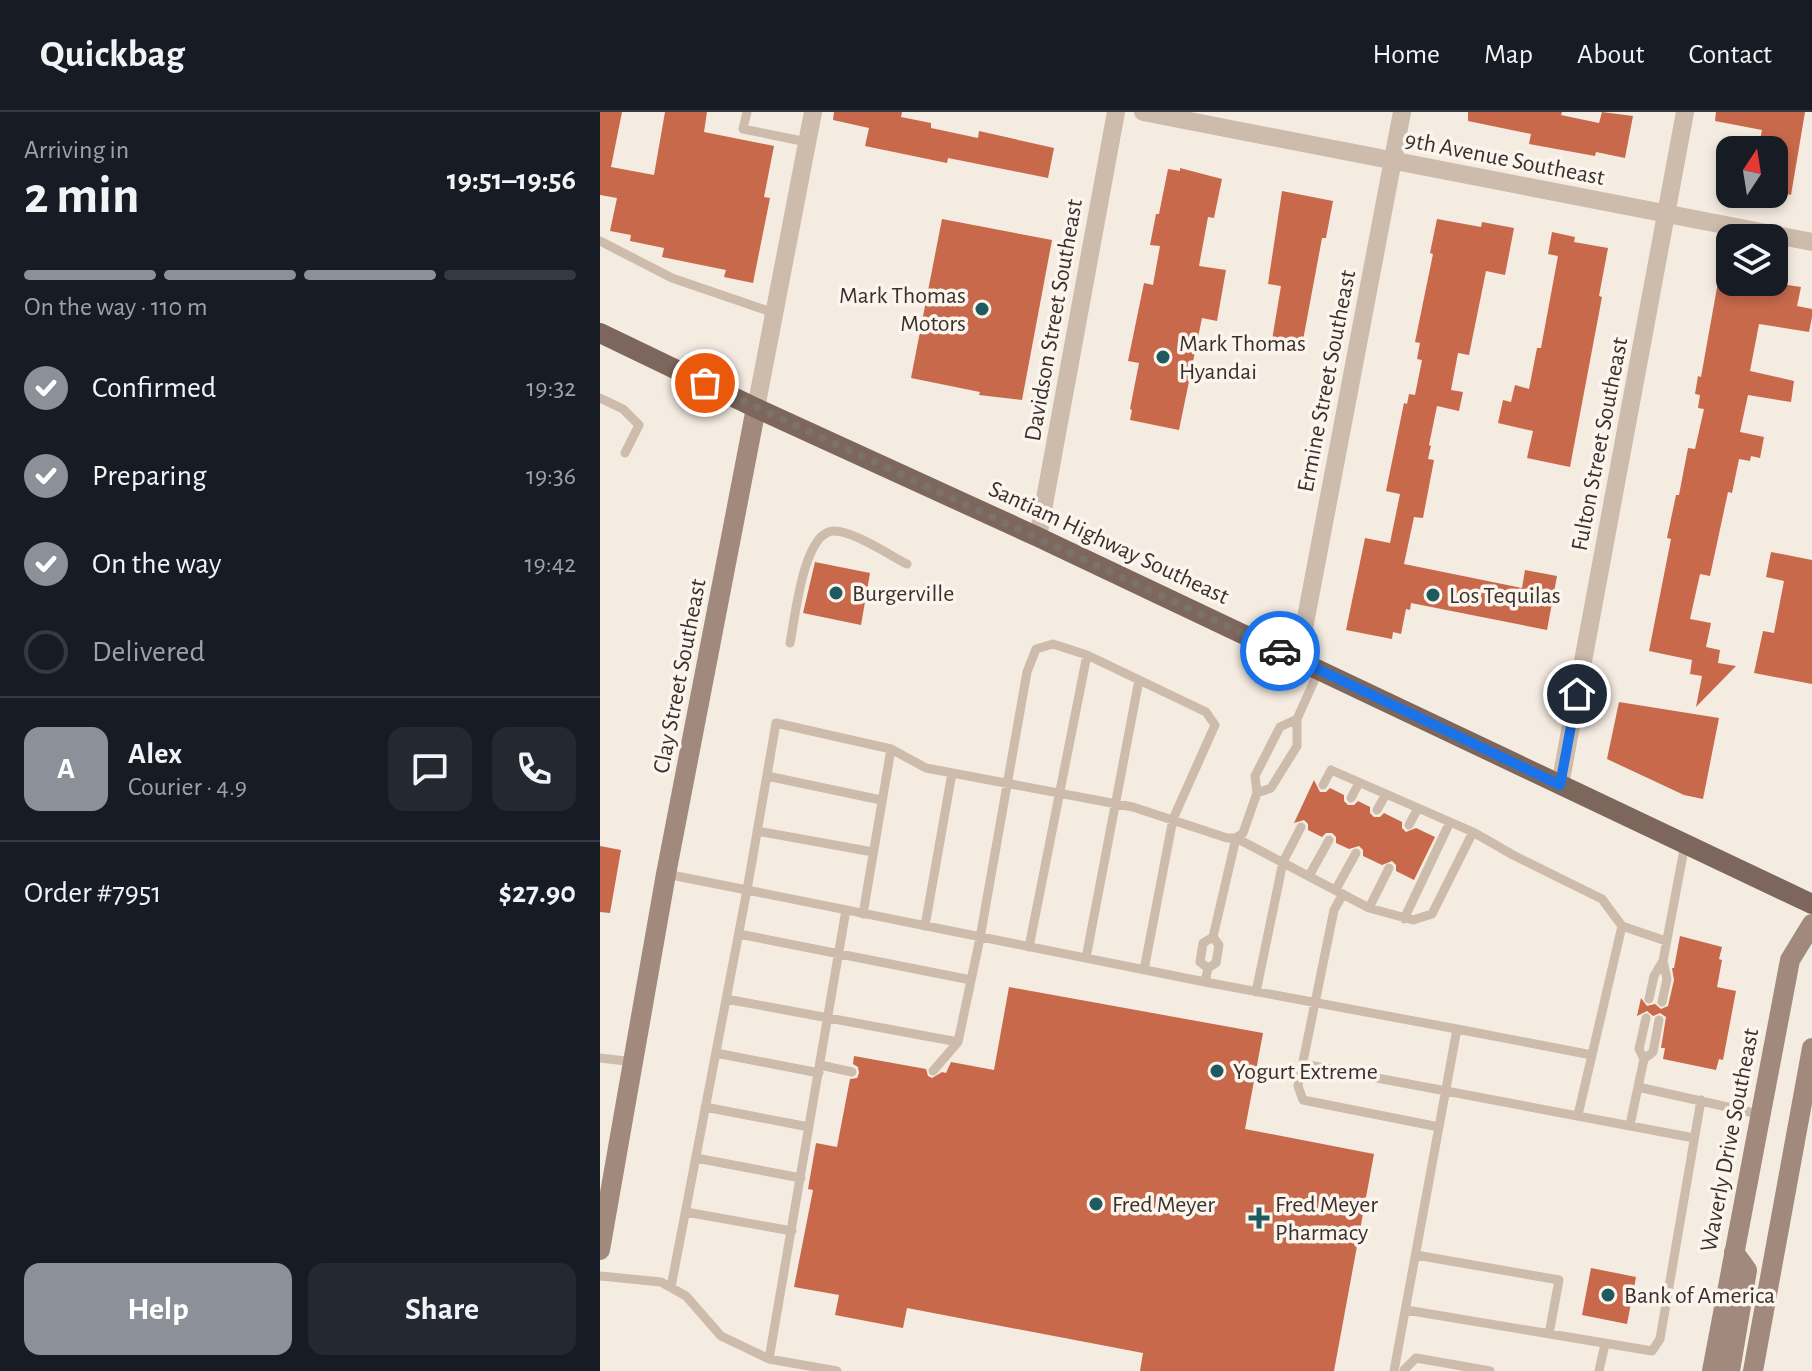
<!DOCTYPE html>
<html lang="en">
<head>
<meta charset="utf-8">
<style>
	body { margin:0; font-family:"Alegreya Sans",sans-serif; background:#242831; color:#f1f3f6; height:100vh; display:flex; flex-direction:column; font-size:30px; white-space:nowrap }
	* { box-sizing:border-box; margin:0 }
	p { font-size:26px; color:#9ea1a6 }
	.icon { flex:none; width:44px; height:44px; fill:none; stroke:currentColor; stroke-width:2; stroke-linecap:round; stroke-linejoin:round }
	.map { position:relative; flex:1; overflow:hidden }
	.drawer { display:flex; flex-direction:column; background:#171b24; width:600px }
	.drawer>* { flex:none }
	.needle { width:52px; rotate:12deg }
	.tools { position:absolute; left:1116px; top:24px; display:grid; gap:16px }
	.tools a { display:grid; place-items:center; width:72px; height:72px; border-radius:16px; background:#171b24; box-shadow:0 4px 12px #0003; font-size:40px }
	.pin { position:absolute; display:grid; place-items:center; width:68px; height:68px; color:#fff; margin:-34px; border:4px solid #fff; border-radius:50%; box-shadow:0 2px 8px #0007 }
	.courier { position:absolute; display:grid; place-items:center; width:80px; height:80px; margin:-40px; border:6px solid #1a73e8; border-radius:50%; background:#fff; color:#222; box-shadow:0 2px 10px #0007 }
	.summary em { font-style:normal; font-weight:600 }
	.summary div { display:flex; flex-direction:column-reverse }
	.summary { display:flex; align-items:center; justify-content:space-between; height:136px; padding:0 24px }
	h1 { font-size:52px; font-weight:600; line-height:60px }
	.bar { display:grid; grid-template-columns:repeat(4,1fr); gap:12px 8px; align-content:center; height:96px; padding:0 24px }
	.bar i { height:10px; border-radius:6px; background:#363941 }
	.bar .active { background:#8c9099 }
	.bar p { grid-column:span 4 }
	.line { display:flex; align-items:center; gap:20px; padding:0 24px; border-top:2px solid #363941 }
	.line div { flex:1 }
	.round { display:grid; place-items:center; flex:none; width:84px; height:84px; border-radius:16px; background:#242831 }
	ol { padding:0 24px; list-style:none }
	li { display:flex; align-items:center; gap:24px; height:88px }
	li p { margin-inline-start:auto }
	li .icon { padding:8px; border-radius:50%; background:#8c9099; color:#fff; stroke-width:4 }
	li:last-child { color:#9ea1a6 }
	li i { width:44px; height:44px; border:4px solid #363941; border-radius:50% }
	.primary-button { display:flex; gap:16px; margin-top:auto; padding:16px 24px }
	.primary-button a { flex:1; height:92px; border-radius:16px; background:#8c9099; color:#fff; font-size:32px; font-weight:600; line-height:92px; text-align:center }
	.primary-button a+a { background:#242831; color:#f1f3f6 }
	header { display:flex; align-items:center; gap:48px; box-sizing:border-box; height:112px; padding:0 40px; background:#171b24; border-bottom:2px solid #363941 }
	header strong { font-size:38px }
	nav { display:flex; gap:44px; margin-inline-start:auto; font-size:28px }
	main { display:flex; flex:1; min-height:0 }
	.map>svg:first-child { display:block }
</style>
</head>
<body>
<header>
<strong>Quickbag</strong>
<nav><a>Home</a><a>Map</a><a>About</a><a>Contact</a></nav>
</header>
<main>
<section class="drawer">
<div class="summary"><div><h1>2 min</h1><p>Arriving in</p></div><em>19:51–19:56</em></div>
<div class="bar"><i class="active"></i><i class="active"></i><i class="active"></i><i></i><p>On the way · 110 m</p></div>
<ol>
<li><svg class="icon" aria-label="check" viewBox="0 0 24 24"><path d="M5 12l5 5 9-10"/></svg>Confirmed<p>19:32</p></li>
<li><svg class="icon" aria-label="check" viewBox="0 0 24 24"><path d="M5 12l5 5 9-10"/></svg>Preparing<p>19:36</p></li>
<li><svg class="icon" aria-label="check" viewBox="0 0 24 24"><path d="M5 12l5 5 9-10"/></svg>On the way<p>19:42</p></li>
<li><i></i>Delivered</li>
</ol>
<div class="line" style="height:144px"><b class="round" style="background:#8c9099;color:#fff">A</b><div><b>Alex</b><p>Courier · 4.9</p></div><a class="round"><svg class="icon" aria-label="chat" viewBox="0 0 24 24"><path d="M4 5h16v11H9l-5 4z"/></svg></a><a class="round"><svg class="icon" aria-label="phone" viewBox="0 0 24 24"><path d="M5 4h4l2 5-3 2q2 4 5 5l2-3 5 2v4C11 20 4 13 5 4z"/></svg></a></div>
<div class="line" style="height:104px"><div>Order #7951</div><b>$27.90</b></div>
<div class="primary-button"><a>Help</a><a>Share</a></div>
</section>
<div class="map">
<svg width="1212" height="1259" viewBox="0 0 1212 1259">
	<rect width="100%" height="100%" fill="#f4ebe1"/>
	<path fill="#c8694b" d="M 0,0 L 22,0 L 11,55 L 54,63 L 65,0 L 107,0 L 104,20 L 174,34 L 164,85 L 170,86 L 153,171 L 124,165 L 126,158 L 62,145 L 64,136 L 30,129 L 31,123 L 10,119 L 17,86 L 0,83 Z
		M 234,0 L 302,0 L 301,5 L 331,11 L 331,16 L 378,26 L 379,19 L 454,36 L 448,66 L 348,46 L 347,51 L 265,34 L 269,16 L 233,8 Z
		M 868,0 L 962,0 L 961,3 L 999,11 L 1002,0 L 1033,4 L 1025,46 L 996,40 L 995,44 L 929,32 L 931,22 L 868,9 Z
		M 1116,0 L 1205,0 L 1191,83 L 1174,79 L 1174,38 L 1158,38 L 1162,18 L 1115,9 Z
		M 580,56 L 622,67 L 614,106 L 608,105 L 599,154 L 626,158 L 617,209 L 602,206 L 579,318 L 530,308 L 532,298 L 530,297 L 539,251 L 528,249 L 544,171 L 553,173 L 560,134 L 550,133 L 556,102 L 559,102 L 568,57 L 580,59 Z
		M 682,79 L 733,89 L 726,126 L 722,126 L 701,239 L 671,234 L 681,174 L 668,172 Z
		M 342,107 L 452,128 L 422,288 L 379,283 L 380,280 L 311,266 Z
		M 837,107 L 881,115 L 882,110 L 914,116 L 905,163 L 886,159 L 869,243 L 858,241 L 851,278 L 863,280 L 859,299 L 837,294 L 829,333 L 831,334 L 828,347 L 834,348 L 823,406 L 814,405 L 804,452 L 922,476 L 925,458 L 957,464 L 947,518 L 811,491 L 810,498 L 806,497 L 801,522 L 793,520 L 792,527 L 746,518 L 765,426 L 790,431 L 800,382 L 786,379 L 804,291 L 807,292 L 809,282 L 815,283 L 822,248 L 817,247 L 820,231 L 815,230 L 833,142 L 830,141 Z
		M 952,120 L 975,125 L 974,130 L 1008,136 L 999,184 L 1002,185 L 970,355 L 927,346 L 933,319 L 898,311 L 903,288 L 911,290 L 915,273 L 929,277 L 937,236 L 941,236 L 958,144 L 948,142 Z
		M 1118,170 L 1181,170 L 1181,172 L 1201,175 L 1197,194 L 1212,197 L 1212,205 L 1209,220 L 1159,212 L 1150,259 L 1194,269 L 1191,290 L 1148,283 L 1140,320 L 1164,325 L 1160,346 L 1151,344 L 1150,349 L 1139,347 L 1132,381 L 1128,380 L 1110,464 L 1100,462 L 1090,507 L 1111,511 L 1106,535 L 1120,538 L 1118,551 L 1136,554 L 1096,595 L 1102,564 L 1090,562 L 1092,548 L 1049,539 L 1071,427 L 1067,426 L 1076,383 L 1079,383 L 1088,336 L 1095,337 L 1104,297 L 1098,296 L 1100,283 L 1095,282 L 1098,264 L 1101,265 Z
		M 1171,440 L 1212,448 L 1212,572 L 1154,561 L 1163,519 L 1174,521 L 1184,469 L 1166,465 Z
		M 215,450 L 270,461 L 261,513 L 203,501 Z
		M 1019,590 L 1119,606 L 1103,687 L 1084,683 L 1007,647 Z
		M 714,668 L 720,680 L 726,680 L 730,676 L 744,683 L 744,689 L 748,693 L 754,693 L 758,689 L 770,695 L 770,701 L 774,705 L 780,705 L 784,701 L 802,710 L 802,716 L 806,720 L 816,716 L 835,725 L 814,768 L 796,759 L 796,753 L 792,749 L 782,753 L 763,744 L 763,738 L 759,734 L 749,737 L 736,731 L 736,725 L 732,721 L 726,721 L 722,725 L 708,718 L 708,712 L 704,708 L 694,711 Z
		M 0,734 L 21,738 L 10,801 L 0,800 Z
		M 1080,824 L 1122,835 L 1119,847 L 1122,848 L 1117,875 L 1136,879 L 1123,948 L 1119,947 L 1116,958 L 1063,947 L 1065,936 L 1061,936 L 1066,905 L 1060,901 L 1053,904 L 1047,899 L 1037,904 L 1041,886 L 1047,894 L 1055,892 L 1061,897 L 1068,894 L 1074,868 L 1072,856 L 1074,856 Z
		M 409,875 L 663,921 L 645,1017 L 774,1042 L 734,1259 L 540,1259 L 543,1241 L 307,1196 L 303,1216 L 235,1203 L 239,1183 L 194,1175 L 213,1078 L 208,1077 L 216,1031 L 237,1035 L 250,967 L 257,966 L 259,961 L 258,955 L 253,952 L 254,944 L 326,957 L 328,964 L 332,966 L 342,960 L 346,961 L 351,950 L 394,958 Z
		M 991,1156 L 1036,1165 L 1027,1212 L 982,1203 Z"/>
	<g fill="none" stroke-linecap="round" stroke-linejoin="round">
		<path stroke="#cdbbac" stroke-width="9" d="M 147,0 L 143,17 L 207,30
			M 0,129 L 72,166 L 174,201
			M 0,286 L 23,297 L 39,313 L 25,341
			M 190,531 C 195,507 203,421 233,419 C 252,418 289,443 307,452
			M 167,664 L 281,688
			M 723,673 L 731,658 L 873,720
			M 657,681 L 671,676 L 697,634 L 697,607 L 719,558
			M 751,686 L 759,671
			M 777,698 L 786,682
			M 809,713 L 818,696
			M 157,719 L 273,740
			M 66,762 L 147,778 L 176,611 L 291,637 L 326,656 L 533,695 L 627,726 L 636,726 L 643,721 L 657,681 L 655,664 L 680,615 L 697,607
			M 709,764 L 729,728
			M 736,777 L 756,741
			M 743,782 L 734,798 L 698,974 L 703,988 L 839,1015
			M 769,796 L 789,756
			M 263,802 L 291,637
			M 804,807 L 850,710
			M 325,814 L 352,661
			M 139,822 L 371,868
			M 613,825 L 636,726 L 769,796 L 813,808 L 832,802 L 873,720 L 913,743 L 1002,787 L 1022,814 L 1066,829
			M 429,835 L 487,543
			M 486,846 L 539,568
			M 605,870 L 857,917
			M 656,880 L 683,750 L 701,715
			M 126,887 L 358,930 L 380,826 L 427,560 L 436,537 L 453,532 L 487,543 L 606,600 L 615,613 L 573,707 L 544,858
			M 1049,887 L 1054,864 L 1063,849 L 1085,732
			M 1062,890 L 1067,867 L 1063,849
			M 116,941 L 219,961
			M 0,946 L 34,950
			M 1044,947 L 1053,940 L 1059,908
			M 703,952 L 1094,1026
			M 220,953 L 252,960
			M 333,959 L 358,930
			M 1038,975 L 1044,947 L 1039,937 L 1046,906
			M 105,995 L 209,1015
			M 978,1003 L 1022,814
			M 1030,1013 L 1038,975 L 1159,1002
			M 96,1046 L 201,1066
			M 86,1100 L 192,1119
			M 816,1143 L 959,1168 L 949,1222
			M 0,1164 L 61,1170 L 86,1184 L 121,1224 L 169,1247 L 237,1259
			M 71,1175 L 147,778 L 605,870 L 608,856 L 616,851 L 619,833 L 613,825 L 603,831 L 600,850 L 608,856
			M 806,1198 L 1052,1239 L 1060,1227 L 1101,988
			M 169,1247 L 246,798
			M 804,1258 L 816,1246 L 890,1259
			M 794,1259 L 857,917 L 992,943
			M 999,1259 L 1005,1232"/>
		<path stroke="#cdbbac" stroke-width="18" d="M 543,0 L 1212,130
			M 156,296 L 213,0
			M 438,425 L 516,0
			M 698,548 L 802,0
			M 960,673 L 1085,0"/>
		<path stroke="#a18a7d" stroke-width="20" d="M 0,1138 L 66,762 L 156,296
			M 1112,1259 L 1190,848 L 1212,812
			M 1130,1259 L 1147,1158 L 1134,1140
			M 1153,1259 L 1212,936"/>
		<path stroke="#7d675c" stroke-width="20" d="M 0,221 L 156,296 L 438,425 L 1212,792"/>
	</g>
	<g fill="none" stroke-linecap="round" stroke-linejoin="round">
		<path stroke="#7c716b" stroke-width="8" stroke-dasharray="0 14.4" d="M 105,271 L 680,539"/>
		<path stroke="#1a73e8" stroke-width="10" d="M 680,539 L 960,673 L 977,582"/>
	</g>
	<g fill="#1f5a5e" stroke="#fbf5ee" stroke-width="3">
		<circle cx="382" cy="197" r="8"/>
		<circle cx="563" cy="245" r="8"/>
		<circle cx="236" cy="481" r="8"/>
		<circle cx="833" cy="483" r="8"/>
		<circle cx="617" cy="959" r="8"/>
		<circle cx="496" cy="1092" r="8"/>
		<path d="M655 1094h8v8h8v8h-8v8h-8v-8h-8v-8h8z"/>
		<circle cx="1008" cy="1183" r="8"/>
	</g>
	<g text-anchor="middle" stroke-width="7" stroke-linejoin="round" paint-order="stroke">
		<g font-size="24" fill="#3b302b" stroke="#fbf5ee">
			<text transform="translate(905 46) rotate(11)" y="8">9th Avenue Southeast</text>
			<text transform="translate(453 208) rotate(-80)" y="8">Davidson Street Southeast</text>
			<text transform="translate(726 269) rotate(-79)" y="8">Ermine Street Southeast</text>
			<text transform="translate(999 332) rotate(-79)" y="8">Fulton Street Southeast</text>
			<text transform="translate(509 430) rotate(25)" y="8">Santiam Highway Southeast</text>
			<text transform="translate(79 564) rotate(-79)" y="8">Clay Street Southeast</text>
			<text transform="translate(1129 1028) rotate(-79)" y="8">Waverly Drive Southeast</text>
		</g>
		<g font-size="24" fill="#3b302b" stroke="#fbf5ee" text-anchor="start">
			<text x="366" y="191" text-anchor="end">Mark Thomas<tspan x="366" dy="28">Motors</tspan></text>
			<text x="579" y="239">Mark Thomas<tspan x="579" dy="28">Hyandai</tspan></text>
			<text x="252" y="489">Burgerville</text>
			<text x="849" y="491">Los Tequilas</text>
			<text x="633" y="967">Yogurt Extreme</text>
			<text x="512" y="1100">Fred Meyer</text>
			<text x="675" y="1100">Fred Meyer<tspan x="675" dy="28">Pharmacy</tspan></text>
			<text x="1024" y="1191">Bank of America</text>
		</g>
	</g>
</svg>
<div class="tools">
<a><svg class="needle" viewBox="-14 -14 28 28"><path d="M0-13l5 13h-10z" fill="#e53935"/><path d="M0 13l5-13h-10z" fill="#9ea1a6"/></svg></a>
<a><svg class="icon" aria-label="layers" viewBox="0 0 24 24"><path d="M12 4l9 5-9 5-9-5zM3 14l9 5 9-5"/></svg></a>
</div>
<div class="pin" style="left:105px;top:271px;background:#ea580c"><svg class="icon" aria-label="bag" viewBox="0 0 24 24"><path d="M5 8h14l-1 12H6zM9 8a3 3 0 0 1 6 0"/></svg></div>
<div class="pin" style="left:977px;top:582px;background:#1f2937"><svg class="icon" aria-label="home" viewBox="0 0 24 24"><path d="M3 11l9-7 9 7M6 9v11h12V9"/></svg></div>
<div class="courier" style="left:680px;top:539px"><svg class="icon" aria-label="car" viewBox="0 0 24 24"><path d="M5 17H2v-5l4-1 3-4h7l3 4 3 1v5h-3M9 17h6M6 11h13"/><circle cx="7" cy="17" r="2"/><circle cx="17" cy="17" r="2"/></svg></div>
</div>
</main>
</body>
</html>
